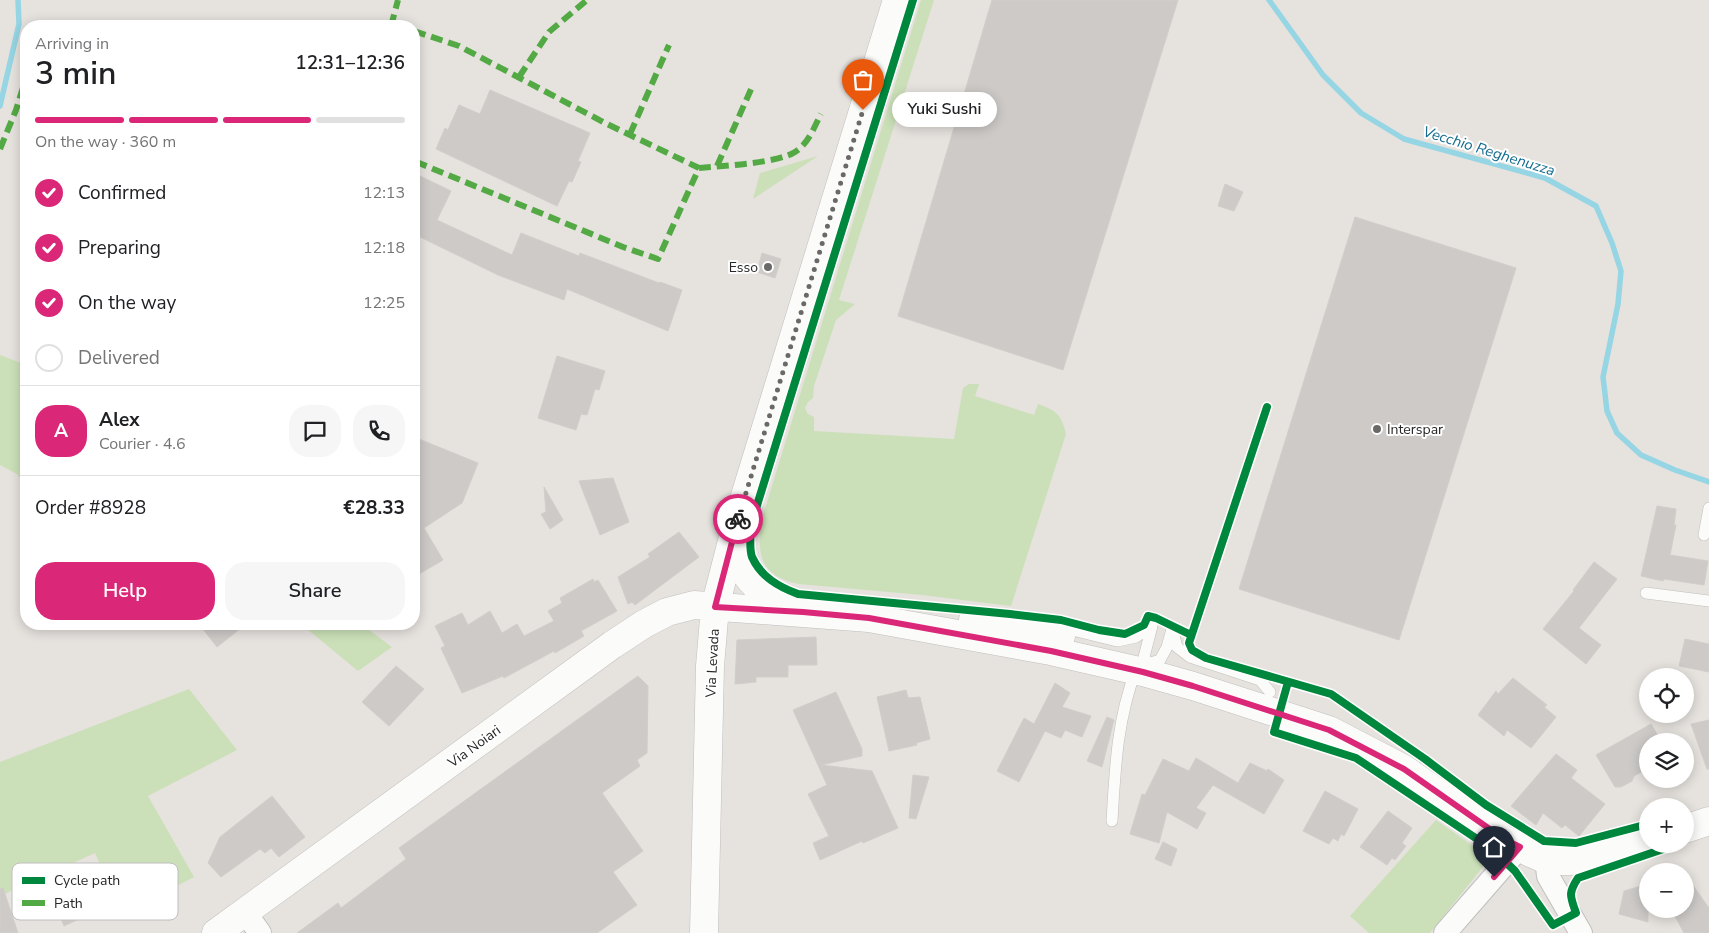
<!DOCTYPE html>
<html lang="en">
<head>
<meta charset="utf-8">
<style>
	body { margin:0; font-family:"Nunito Sans",sans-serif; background:#f6f6f6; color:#202124; height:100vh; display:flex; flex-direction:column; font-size:19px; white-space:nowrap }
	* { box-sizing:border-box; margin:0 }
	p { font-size:16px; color:#757577 }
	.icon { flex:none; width:28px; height:28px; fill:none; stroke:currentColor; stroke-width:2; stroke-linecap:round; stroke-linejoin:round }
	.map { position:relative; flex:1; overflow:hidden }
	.drawer { position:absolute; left:20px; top:20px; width:400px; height:610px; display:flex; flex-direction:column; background:#fff; border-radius:20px; box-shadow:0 2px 12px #0003 }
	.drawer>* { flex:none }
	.controls { position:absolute; left:1639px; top:668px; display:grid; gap:10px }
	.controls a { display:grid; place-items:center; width:55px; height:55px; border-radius:50%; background:#fff; box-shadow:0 2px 12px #0003; font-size:25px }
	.pin { position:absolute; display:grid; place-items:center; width:42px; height:42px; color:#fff; margin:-51px -21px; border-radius:50% 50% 50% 0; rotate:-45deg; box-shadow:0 0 5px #0007 }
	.pin .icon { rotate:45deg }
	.courier { position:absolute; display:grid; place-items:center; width:50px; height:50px; margin:-25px; border:4px solid #db2777; border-radius:50%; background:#fff; color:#222; box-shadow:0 1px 6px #0007 }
	.bubble { position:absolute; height:35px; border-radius:18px; background:#fff; box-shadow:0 2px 12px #0003; font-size:16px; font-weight:600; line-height:35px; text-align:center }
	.headline em { font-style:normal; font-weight:600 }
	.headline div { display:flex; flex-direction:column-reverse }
	.headline { display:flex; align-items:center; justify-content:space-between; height:85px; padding:0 15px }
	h1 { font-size:32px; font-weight:600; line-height:38px }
	.bar { display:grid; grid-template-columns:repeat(4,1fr); gap:8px 5px; align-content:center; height:60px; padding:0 15px }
	.bar i { height:6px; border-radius:4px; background:#e0e0e0 }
	.bar .selected { background:#db2777 }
	.bar p { grid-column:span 4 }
	.line { display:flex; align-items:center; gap:12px; padding:0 15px; border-top:1px solid #e0e0e0 }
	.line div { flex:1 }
	.round { display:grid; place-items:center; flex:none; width:52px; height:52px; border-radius:20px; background:#f6f6f6 }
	ol { padding:0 15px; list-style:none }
	li { display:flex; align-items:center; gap:15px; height:55px }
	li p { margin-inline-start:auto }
	li .icon { padding:5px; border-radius:50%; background:#db2777; color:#fff; stroke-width:4 }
	li:last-child { color:#757577 }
	li i { width:28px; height:28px; border:2px solid #e0e0e0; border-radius:50% }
	.primary-button { display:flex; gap:10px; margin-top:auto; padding:10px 15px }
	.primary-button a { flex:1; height:58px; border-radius:20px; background:#db2777; color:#fff; font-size:20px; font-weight:600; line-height:58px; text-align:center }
	.primary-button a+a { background:#f6f6f6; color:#202124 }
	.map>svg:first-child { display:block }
</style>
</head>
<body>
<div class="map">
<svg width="1709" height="933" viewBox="0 0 1709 933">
	<rect width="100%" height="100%" fill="#e6e2de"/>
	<path fill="#cbe0b8" d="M 921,0 L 934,0 L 839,300 L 855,304 L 836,320 L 814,386 L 813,398 L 808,402 L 805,408 L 808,414 L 814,417 L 814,431 L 954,439 L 963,388 L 969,384 L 979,384 L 975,396 L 1034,415 L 1038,404 C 1057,411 1061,414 1066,434 L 1011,606 L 922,595 L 799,584 C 762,576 758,559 760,525 Z
		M 818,156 L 753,199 L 760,173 Z
		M 0,355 L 26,365 L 26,486 L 17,474 L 0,465 Z
		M 301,624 L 361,624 L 392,647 L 358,671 Z
		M 189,689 L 237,750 L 148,796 L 194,877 L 121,915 L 95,853 L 0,896 L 0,762 Z
		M 1436,820 L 1490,858 L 1430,933 L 1369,933 L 1350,916 Z"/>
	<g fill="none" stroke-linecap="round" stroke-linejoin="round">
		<path stroke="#95d5e4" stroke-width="5.5" d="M 1269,0 L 1323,75 L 1361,113 L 1404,139 L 1545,178 L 1596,206 L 1612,243 L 1621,271 L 1618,304 L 1603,377 L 1607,411 L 1617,433 L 1641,455 L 1675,470 L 1709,482
			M 0,106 L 19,24 L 18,0"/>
	</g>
	<path fill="#cdcac8" stroke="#d1ceca" d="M 992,0 L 1178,0 L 1063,370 L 898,316 Z
		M 490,90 L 590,133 L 578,161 L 581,162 L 572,182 L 569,181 L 557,206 L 436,149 L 445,128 L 448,130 L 459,105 L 480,114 Z
		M 414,173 L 451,191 L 437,220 L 512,255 L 521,233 L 579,256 L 580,253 L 659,283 L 660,282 L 682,290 L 668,331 L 567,289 L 564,300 L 498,275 L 414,234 Z
		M 1225,184 L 1243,192 L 1234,211 L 1218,206 Z
		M 1355,217 L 1516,268 L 1399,640 L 1239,589 Z
		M 762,253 L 781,259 L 775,278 L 757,272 Z
		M 557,356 L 605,371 L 599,390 L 595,389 L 587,415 L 581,414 L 576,430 L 538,418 Z
		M 414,437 L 478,463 L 462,503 L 424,528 L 443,560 L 414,577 Z
		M 613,478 L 629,522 L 600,535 L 579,481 Z
		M 544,487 L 563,520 L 550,529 L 541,514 L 546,512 Z
		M 1657,506 L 1676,509 L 1674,525 L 1676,525 L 1670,555 L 1708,561 L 1704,585 L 1664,579 L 1663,581 L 1641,576 Z
		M 679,532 L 699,557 L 635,605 L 632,602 L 628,604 L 618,577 L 650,557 L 648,554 Z
		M 1594,562 L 1617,579 L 1579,628 L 1601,645 L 1586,664 L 1543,629 L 1574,591 L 1573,590 Z
		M 593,579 L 594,582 L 598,580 L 617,611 L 581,631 L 584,636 L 555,653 L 554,651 L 504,678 L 503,676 L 462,693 L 441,648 L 445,646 L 435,626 L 462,613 L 468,625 L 490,611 L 502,633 L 517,624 L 524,636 L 554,621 L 548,611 L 562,603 L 560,598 Z
		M 199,624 L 246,624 L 217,647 Z
		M 816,637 L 817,665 L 788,665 L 788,677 L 756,677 L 756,682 L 735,684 L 737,640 Z
		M 1685,639 L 1709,644 L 1709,672 L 1679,666 Z
		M 396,666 L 424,689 L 389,726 L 362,702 Z
		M 638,676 L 648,686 L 647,753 L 637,760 L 640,766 L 602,793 L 643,851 L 613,872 L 637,905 L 597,933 L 297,933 L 338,903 L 341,908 L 406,859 L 399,848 Z
		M 1513,678 L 1547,705 L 1544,707 L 1556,717 L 1531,748 L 1507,730 L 1504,736 L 1478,715 L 1496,691 L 1498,694 Z
		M 1055,683 L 1070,693 L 1062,707 L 1091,716 L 1082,737 L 1065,730 L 1061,738 L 1045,731 L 1019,782 L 997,771 L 1024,718 L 1034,724 Z
		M 906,690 L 908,698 L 920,697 L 930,739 L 916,743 L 917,745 L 889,751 L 877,697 Z
		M 836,692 L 862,749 L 862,756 L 821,765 L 872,771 L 898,828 L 863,843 L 862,841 L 820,860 L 813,843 L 829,836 L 808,794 L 827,785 L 793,710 Z
		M 1107,717 L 1114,720 L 1102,767 L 1087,761 Z
		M 1709,720 L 1709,769 L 1707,769 L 1691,724 Z
		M 1651,724 L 1661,741 L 1648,741 L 1648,768 L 1634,776 L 1632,781 L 1621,787 L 1615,787 L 1596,755 Z
		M 1556,754 L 1577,770 L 1571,778 L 1605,804 L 1579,836 L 1565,825 L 1562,828 L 1543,813 L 1536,825 L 1511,806 Z
		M 1196,758 L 1238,783 L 1250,763 L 1267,771 L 1268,769 L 1284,780 L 1264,814 L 1213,785 L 1196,808 L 1206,813 L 1197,829 L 1167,812 L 1159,843 L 1130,834 L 1142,794 L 1145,795 L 1163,759 L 1189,771 Z
		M 913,775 L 929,777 L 916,819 L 909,818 Z
		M 1325,791 L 1358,809 L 1344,836 L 1341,834 L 1338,841 L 1333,838 L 1329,844 L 1303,831 Z
		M 272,796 L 305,837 L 279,857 L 271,848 L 265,853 L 260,849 L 221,877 L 208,863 L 220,837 Z
		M 1388,811 L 1412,828 L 1402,843 L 1406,846 L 1395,860 L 1392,858 L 1387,865 L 1360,847 Z
		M 1163,842 L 1177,849 L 1171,866 L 1155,859 Z
		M 1685,874 L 1709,908 L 1709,933 L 1684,933 L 1671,909 L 1685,909 Z
		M 1648,884 L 1648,922 L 1619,914 L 1624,891 Z
		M 83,886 L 96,911 L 64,926 L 53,900 Z
		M 3,888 L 18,933 L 0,933 L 0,889 Z"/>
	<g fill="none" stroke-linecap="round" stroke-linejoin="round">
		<defs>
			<path id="lane" d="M 1704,535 L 1709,508
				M 1646,593 L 1709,601
				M 1152,626 L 1144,657 L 1148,664 L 1153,666
				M 1060,627 L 1117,641 L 1136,637 L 1152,626
				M 1172,629 L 1177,647 L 1190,657 L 1260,680 L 1270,692
				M 1143,664 L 1148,664 L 1160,660 L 1167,647 L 1172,629
				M 1112,821 C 1115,770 1117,719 1136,670"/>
			<path id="street" d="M 1549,861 L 1547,867 L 1548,876 L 1581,933
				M 245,912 L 260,933
				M 1445,933 L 1520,847"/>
			<path id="secondary" d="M 737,535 C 737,541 736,548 737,554 C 744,582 770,600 795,609
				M 973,620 L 1017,624 L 1061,636
				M 1685,829 L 1709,821
				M 216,933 L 612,645 L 644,624 L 667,612 L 694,605 L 869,618 L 1051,651 L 1143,672 L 1193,686 L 1329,730 L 1404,769 L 1503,839 L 1533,854 L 1549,861 L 1569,861 L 1589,859 L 1648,841
				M 704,933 L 710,666 L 715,607 L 737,522 L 897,0"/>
		</defs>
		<use href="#lane" stroke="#c0bfbf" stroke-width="12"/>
		<use href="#street" stroke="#c0bfbf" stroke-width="24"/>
		<use href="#secondary" stroke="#c0bfbf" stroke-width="29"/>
		<use href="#lane" stroke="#fbfbfa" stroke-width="11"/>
		<use href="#street" stroke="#fbfbfa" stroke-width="22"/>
		<use href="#secondary" stroke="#fbfbfa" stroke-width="28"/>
		<path stroke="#53aa44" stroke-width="6" stroke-dasharray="12 6" stroke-linecap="butt" d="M 391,26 L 398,0
			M 414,31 L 459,46 L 607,124 L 699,168 L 658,259 L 623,247 L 414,161
			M 519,77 L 549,32 L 587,0
			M 630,134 L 669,45
			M 0,149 L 16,110 L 26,78
			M 717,166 L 752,87
			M 699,168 C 722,166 778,163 795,152 C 809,143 814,127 821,114"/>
		<defs>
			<path id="cycleway" d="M 913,0 L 750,528 C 751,537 749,549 752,557 C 761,577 779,587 798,594 L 1010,614 L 1061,620 L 1099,630 L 1125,634 L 1144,625 L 1148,616 L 1156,618 L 1191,635
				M 1267,407 L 1189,643 L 1192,650 L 1206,658 L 1331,694 L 1425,759 L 1486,805 L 1544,841 L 1576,843 L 1648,824
				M 1288,682 L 1274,732 L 1356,758 L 1492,849 L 1515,871 L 1553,925 L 1576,913 C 1570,896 1568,893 1578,878 L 1678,844"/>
		</defs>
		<use href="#cycleway" stroke="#fff" stroke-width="11"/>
		<use href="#cycleway" stroke="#00873e" stroke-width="8"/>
	</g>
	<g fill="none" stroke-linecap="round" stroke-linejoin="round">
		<path stroke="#6a6968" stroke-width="5" stroke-dasharray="0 9" d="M 738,519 L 863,110"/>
		<path stroke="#db2777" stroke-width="6" d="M 738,519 L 715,607 L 803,612 L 869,618 L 1051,651 L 1143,672 L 1193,686 L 1329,730 L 1404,769 L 1504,839 L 1520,847 L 1494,877"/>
	</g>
	<g fill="#6a6968" stroke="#fff" stroke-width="2">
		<circle cx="768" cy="267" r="5"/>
		<circle cx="1377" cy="429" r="5"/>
	</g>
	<g text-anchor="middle" stroke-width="4" stroke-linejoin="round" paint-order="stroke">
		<g font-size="14" fill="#282828" stroke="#fff" text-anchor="end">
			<text x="758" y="272">Esso</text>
			<text x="1387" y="434" text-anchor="start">Interspar</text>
		</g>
		<g font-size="14" fill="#282828" stroke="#fff">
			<text transform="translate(712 663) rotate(-87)" y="5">Via Levada</text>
			<text transform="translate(474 746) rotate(-36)" y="5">Via Noiari</text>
		</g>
		<g font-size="15" font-style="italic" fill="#146d90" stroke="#fff">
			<text transform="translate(1489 151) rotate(17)" y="5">Vecchio Reghenuzza</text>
		</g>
	</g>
	<rect x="12" y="863" width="166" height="57" rx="8" fill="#fff" stroke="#bebebe" stroke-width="1"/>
	<rect x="22" y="877" width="23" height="7" fill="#00873e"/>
	<rect x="22" y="900" width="23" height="6" fill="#53aa44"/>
	<g font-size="14" fill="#282828">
		<text x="54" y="885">Cycle path</text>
		<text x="54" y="908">Path</text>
	</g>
</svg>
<div class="controls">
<a><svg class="icon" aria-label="locate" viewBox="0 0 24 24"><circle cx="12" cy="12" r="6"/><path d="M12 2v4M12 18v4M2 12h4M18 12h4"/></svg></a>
<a><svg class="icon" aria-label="layers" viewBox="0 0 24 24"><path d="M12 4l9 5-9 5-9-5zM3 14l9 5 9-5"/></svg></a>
<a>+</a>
<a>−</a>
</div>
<div class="pin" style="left:863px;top:110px;background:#ea580c"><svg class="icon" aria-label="bag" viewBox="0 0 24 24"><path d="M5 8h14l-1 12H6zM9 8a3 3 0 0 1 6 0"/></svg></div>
<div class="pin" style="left:1494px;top:877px;background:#1f2937"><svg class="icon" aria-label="home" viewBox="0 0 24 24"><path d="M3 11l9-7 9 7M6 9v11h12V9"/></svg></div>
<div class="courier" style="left:738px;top:519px"><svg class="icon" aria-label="bike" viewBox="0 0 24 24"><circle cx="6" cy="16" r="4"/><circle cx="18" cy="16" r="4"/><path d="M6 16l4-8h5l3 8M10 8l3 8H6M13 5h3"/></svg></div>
<div class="bubble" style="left:892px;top:92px;width:105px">Yuki Sushi</div>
<section class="drawer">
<div class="headline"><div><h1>3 min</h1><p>Arriving in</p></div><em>12:31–12:36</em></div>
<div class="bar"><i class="selected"></i><i class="selected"></i><i class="selected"></i><i></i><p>On the way · 360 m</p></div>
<ol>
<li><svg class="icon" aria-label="check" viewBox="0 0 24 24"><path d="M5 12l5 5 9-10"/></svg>Confirmed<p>12:13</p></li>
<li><svg class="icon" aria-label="check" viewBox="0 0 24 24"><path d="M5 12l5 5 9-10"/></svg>Preparing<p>12:18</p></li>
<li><svg class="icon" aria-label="check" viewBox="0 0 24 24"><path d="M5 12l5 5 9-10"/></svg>On the way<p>12:25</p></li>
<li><i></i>Delivered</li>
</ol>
<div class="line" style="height:90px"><b class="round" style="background:#db2777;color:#fff">A</b><div><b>Alex</b><p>Courier · 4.6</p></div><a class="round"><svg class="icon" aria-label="chat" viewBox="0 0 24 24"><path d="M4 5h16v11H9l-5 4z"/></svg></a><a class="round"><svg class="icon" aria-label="phone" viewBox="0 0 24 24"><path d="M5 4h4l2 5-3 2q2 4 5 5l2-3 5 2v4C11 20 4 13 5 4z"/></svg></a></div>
<div class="line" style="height:65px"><div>Order #8928</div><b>€28.33</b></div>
<div class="primary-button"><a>Help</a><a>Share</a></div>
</section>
</div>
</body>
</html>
